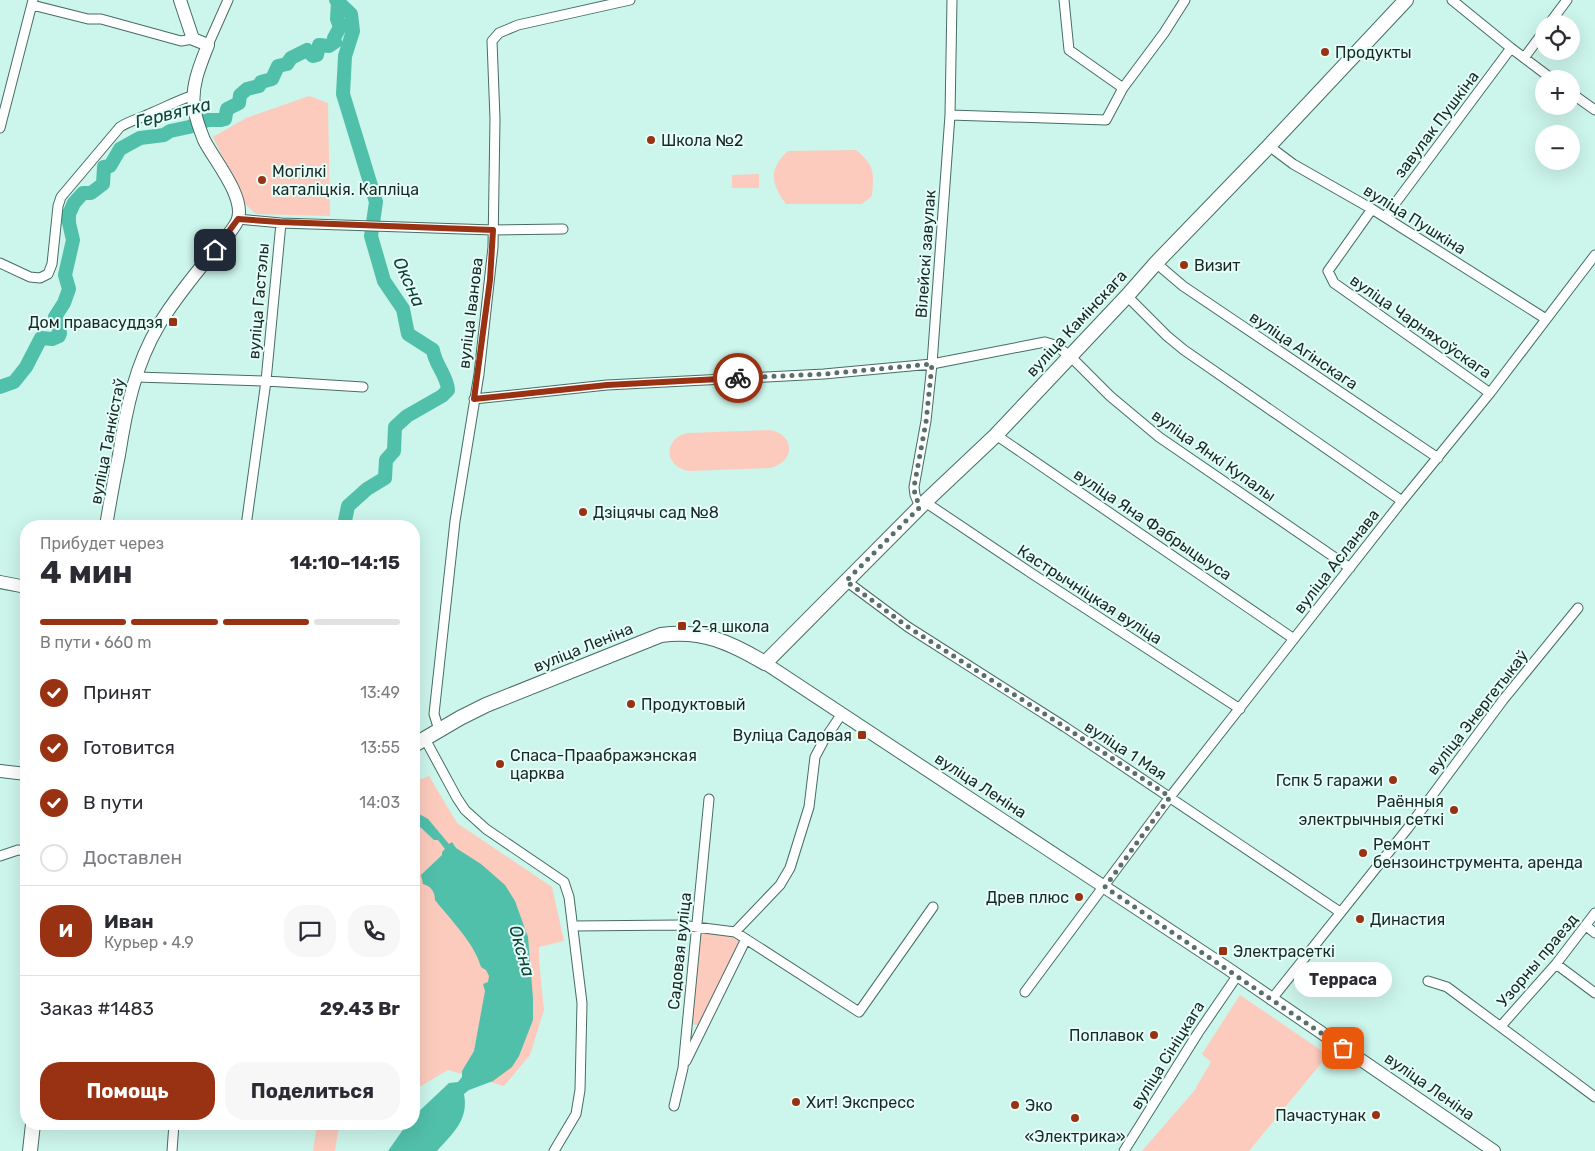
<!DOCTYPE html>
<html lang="ru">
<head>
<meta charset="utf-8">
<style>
	body { margin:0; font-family:Rubik,sans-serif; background:#f7f7f7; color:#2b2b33; height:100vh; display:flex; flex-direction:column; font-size:19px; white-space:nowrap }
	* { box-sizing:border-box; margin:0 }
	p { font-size:16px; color:#7c7c81 }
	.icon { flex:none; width:28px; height:28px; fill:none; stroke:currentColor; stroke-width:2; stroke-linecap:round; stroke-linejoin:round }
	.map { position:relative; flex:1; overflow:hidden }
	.drawer { position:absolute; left:20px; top:520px; width:400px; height:610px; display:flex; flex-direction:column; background:#fff; border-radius:20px; box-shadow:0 5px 20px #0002 }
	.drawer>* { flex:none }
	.tools { position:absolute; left:1535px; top:15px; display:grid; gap:10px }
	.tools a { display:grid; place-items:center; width:45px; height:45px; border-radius:50%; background:#fff; box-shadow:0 5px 20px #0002; font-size:25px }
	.pin { position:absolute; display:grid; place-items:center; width:42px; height:42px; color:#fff; margin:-21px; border-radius:10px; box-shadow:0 2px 8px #0006 }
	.courier { position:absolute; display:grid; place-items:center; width:50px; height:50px; margin:-25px; border:4px solid #993113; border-radius:50%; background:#fff; color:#222; box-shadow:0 1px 6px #0007 }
	.bubble { position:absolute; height:35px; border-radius:18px; background:#fff; box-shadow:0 5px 20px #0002; font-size:16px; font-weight:700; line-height:35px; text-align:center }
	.head em { font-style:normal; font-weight:700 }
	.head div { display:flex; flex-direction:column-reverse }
	.head { display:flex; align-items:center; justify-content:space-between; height:85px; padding:0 20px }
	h1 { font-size:32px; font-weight:700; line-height:38px }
	.bar { display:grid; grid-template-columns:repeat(4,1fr); gap:8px 5px; align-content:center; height:60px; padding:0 20px }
	.bar i { height:6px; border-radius:4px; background:#e1e1e2 }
	.bar .selected { background:#993113 }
	.bar p { grid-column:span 4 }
	.line { display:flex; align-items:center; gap:12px; padding:0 20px; border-top:1px solid #e1e1e2 }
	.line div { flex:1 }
	.round { display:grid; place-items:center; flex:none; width:52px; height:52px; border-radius:20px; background:#f7f7f7 }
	ol { padding:0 20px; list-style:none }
	li { display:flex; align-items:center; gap:15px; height:55px }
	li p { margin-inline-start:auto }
	li .icon { padding:5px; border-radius:50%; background:#993113; color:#fff; stroke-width:4 }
	li:last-child { color:#7c7c81 }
	li i { width:28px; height:28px; border:2px solid #e1e1e2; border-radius:50% }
	.primary-button { display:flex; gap:10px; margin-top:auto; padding:10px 20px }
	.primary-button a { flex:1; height:58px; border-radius:20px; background:#993113; color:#fff; font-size:20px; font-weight:700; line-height:58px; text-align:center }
	.primary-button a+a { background:#f7f7f7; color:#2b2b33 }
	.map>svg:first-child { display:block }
</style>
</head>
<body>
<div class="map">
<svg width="1595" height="1151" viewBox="0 0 1595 1151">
	<rect width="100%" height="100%" fill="#ccf5eb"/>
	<path fill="#fccbbd" d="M 309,96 L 328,103 L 330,216 L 256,214 L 244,203 L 213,137 L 246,118 Z
		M 856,150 C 875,166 874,172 872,196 L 862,204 L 786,204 C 771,184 768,169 788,151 Z
		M 759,174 L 759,188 L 732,188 L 732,175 Z
		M 769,430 C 795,434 796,461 771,468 L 689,471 C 664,467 663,439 687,433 Z
		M 429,776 L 457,823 L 552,887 L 564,941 L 539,947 L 539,961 L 544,1010 L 530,1055 L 504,1086 L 448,1070 L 414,1090 L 414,782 Z
		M 700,931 L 729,935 L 739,941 L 699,1025 L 690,1024 Z
		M 1240,995 L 1328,1055 L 1249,1151 L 1142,1151 L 1194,1091 L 1211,1062 L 1202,1054 Z
		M 317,1124 L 339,1125 L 335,1151 L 313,1151 Z"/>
	<path fill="#51c0ab" d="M 414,811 L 428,819 L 449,844 L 452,842 L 456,848 L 481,864 L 505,885 L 515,901 L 528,937 L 533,998 L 533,1020 L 519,1056 L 512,1067 L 493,1081 L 469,1090 L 464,1094 C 469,1120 453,1133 437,1151 L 388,1151 L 407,1124 L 414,1124 L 414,1116 L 449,1083 L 458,1082 L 462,1077 L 462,1071 L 474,1051 L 485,991 L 483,984 L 488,982 L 489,976 L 486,970 L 481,967 C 475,944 450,919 435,900 C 435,892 431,886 423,884 L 421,875 L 442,855 L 442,852 L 445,849 L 438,840 L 434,840 L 414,821 Z"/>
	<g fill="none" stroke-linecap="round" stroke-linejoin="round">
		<path stroke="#51c0ab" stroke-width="14" d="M 336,0 L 351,14 L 353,31 L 345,56 L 343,94 L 376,202 L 371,236 L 384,281 L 403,309 L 408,334 L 433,350 C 435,365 447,375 448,390 L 442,396 L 407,416 L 395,427 L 394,451 L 386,460 L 385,478 L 367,489 L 348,506 L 344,526
			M 0,387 L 14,382 L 26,367 L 41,338 L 52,339 L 59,336 L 60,333 L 55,317 L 64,303 L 69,289 L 65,275 L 73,240 L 69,223 L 69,214 L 74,203 L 83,193 L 91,193 L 103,184 L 104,167 L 110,166 L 120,149 L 140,138 L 164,135 L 170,131 L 189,127 L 208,120 L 221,120 L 225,119 L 227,109 L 239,103 L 240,95 L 247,89 L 259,86 L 261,82 L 272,79 L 278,66 L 287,64 L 291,58 L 307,50 L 313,56 L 317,55 L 319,45 L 329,46 L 335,42 L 334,38 L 340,27 L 337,19 L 338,2"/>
		<defs>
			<path id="street" d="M 1064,0 L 1069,50 L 1123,88
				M 1452,0 L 1511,48 L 1552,79
				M 32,5 L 88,19 L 101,19 L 181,41 L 193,39
				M 1549,24 L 1567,0
				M 208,45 L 228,0
				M 1524,58 L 1544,31
				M 1571,93 L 1595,110
				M 950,115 L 1106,120 L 1123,88 L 1164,33 L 1185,0
				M 0,128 L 33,0
				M 1269,146 L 1293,164 L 1372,209 L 1546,319
				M 1372,209 L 1328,271 L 1334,283 L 1490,393
				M 1385,217 L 1511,48
				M 238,219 L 281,223 L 493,230 L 563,229
				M 0,263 L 30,277 L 40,278 L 48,274 L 52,264 L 58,206 L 61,197 L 120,127 C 129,121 139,119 149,114 C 164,108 178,100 194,95
				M 1156,263 L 1183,286 L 1438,458
				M 1127,296 L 1167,336 L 1184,350 L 1402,501
				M 136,377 L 266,381 L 363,387
				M 474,399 L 607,385 L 824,374 L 932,364 L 1045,342 L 1055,345 L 1070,356 L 1110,396 L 1159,437 L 1350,568
				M 996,435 L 1294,639
				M 925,502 L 1031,573 L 1240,709
				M 920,507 L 915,495 L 914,487 L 926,421 L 932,364 L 950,115 L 952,0
				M 246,526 L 266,381 L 281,223
				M 846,581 L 908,627 L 1065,727 L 1340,912
				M 439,730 L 434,714 L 455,521 L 479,374 L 493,247 L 495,119 L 492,41 L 499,33 L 518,25 L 630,0
				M 425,739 L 457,798 L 465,810 L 486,829 L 564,882 L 569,897 L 582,1003 L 580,1090 L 576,1114 L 554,1151
				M 0,856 L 18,850 L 26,851
				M 573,926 L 680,925 L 735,932 L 859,1012 L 933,907
				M 1586,926 L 1595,933
				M 735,932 L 780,885 L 790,868 L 809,807 L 815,757 L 824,740 L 841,715
				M 1556,964 L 1595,993
				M 1428,981 L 1447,987 L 1595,1097
				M 1025,992 L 1170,797 L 1402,501 L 1490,393 L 1595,255
				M 1271,1000 L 1408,828 L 1503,700 L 1578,608
				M 1501,1026 L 1556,964 L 1595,913
				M 686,1061 L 746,939
				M 674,1106 L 683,1068 L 709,799
				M 172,1151 L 174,1124
				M 1124,1151 L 1198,1033 L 1237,976"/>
			<path id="secondary" d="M 106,526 C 110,502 114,479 119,455 C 126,410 135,365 159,325 C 174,299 194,276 213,252 C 220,244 235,229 238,219 C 245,196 214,160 204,140 C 200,130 196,119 194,108 C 191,86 200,65 208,45 L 193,39 L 180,0
				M 0,582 L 26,587
				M 765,663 L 1227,968 L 1494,1151
				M 0,771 L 26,774"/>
			<path id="primary" d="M 414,745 L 460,718 L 486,705 L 661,635 C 702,629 731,643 765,663 L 925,502 L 996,435 L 1127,296 L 1156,263 L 1269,146 L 1406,0
				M 30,1151 L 33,1124"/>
		</defs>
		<use href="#street" stroke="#476d64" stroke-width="11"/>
		<use href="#secondary" stroke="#476d64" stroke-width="14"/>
		<use href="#primary" stroke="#476d64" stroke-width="16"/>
		<use href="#street" stroke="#fff" stroke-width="9"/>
		<use href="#secondary" stroke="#fff" stroke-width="12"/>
		<use href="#primary" stroke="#fff" stroke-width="14"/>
	</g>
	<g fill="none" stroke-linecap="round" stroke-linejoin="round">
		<path stroke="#58706a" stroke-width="5" stroke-dasharray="0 9" d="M 738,378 L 824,374 L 932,364 L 926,422 L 914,487 L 915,495 L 920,507 L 846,581 L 908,627 L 1065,727 L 1170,797 L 1105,887 L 1343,1048"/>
		<path stroke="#993113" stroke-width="6" d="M 215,250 L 238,219 L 280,222 L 493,230 L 490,280 L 474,399 L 607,385 L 738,378"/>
	</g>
	<g fill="#993113" stroke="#e6fef8" stroke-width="2">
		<circle cx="1325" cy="52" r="5"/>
		<circle cx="651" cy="140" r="5"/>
		<circle cx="262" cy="180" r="5"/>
		<circle cx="1184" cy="265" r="5"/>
		<rect x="168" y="317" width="10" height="10" rx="2.5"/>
		<circle cx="583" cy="512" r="5"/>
		<rect x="677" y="621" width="10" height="10" rx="2.5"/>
		<circle cx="631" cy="704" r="5"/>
		<rect x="857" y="730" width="10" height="10" rx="2.5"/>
		<circle cx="500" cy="764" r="5"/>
		<circle cx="1393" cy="780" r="5"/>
		<circle cx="1454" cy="810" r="5"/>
		<circle cx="1363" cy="853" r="5"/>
		<circle cx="1079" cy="897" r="5"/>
		<circle cx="1360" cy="919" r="5"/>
		<rect x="1218" y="946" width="10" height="10" rx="2.5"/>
		<circle cx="1154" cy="1035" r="5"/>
		<circle cx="796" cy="1102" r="5"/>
		<circle cx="1015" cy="1105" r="5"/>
		<circle cx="1376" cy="1115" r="5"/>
		<circle cx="1075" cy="1118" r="5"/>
	</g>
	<g text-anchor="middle" stroke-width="4" stroke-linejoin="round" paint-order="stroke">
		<g font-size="16" fill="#192925" stroke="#e6fef8" text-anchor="start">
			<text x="1335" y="58">Продукты</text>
			<text x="661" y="146">Школа №2</text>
			<text x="272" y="177">Могілкі<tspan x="272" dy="18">каталіцкія. Капліца</tspan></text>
			<text x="1194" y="271">Визит</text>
			<text x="163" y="328" text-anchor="end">Дом правасуддзя</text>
			<text x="593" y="518">Дзіцячы сад №8</text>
			<text x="692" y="632">2-я школа</text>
			<text x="641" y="710">Продуктовый</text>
			<text x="852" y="741" text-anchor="end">Вуліца Садовая</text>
			<text x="510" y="761">Спаса-Праабражэнская<tspan x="510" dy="18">царква</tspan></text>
			<text x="1383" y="786" text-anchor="end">Гспк 5 гаражи</text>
			<text x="1444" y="807" text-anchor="end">Раённыя<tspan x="1444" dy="18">электрычныя сеткі</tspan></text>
			<text x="1373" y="850">Ремонт<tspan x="1373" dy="18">бензоинструмента, аренда</tspan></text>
			<text x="1069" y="903" text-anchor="end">Древ плюс</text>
			<text x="1370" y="925">Династия</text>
			<text x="1233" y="957">Электрасеткі</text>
			<text x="1144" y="1041" text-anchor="end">Поплавок</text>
			<text x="806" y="1108">Хит! Экспресс</text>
			<text x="1025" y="1111">Эко</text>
			<text x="1366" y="1121" text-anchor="end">Пачастунак</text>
			<text x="1075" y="1142" text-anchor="middle">«Электрика»</text>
		</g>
		<g font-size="16" fill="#192925" stroke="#e6fef8">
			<text transform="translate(1436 124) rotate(-53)" y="6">завулак Пушкіна</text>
			<text transform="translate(1415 219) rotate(32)" y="6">вуліца Пушкіна</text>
			<text transform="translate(925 254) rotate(-86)" y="6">Вілейскі завулак</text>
			<text transform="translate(258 301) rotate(-85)" y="6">вуліца Гастэлы</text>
			<text transform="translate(470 313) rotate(-83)" y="6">вуліца Іванова</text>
			<text transform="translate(1076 323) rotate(-47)" y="6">вуліца Камінскага</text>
			<text transform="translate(1421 326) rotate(35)" y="6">вуліца Чарняхоўскага</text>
			<text transform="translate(1304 350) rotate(34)" y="6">вуліца Агінскага</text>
			<text transform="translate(107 441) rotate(-79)" y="6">вуліца Танкістаў</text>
			<text transform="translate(1214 455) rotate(35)" y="6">вуліца Янкі Купалы</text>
			<text transform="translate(1153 524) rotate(34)" y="6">вуліца Яна Фабрыцыуса</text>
			<text transform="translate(1336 561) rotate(-52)" y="6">вуліца Асланава</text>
			<text transform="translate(1090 594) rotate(33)" y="6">Кастрычніцкая вуліца</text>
			<text transform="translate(583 647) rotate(-22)" y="6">вуліца Леніна</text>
			<text transform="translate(1477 712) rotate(-52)" y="6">вуліца Энергетыкаў</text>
			<text transform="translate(1126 750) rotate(33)" y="6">вуліца 1 Мая</text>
			<text transform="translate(981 785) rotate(33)" y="6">вуліца Леніна</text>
			<text transform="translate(679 951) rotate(-84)" y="6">Садовая вуліца</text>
			<text transform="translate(1537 960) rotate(-50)" y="6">Узорны праезд</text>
			<text transform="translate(1167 1055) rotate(-58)" y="6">вуліца Сініцкага</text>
			<text transform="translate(1430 1086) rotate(35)" y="6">вуліца Леніна</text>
		</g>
		<g font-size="18" font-style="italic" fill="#104239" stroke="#e6fef8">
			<text transform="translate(173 113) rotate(-14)" y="6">Гервятка</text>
			<text transform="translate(409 282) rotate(66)" y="6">Оксна</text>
			<text transform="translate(522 951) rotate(74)" y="6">Оксна</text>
		</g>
	</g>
</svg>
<div class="tools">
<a><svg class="icon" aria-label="locate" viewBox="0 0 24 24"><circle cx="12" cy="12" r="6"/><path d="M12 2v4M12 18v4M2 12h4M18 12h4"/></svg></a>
<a>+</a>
<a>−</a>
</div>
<div class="pin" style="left:1343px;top:1048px;background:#ea580c"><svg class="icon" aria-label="bag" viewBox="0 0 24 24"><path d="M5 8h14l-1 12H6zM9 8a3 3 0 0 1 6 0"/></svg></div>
<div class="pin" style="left:215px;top:250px;background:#1f2937"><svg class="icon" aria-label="home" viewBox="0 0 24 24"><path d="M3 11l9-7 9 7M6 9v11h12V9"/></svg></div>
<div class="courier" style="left:738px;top:378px"><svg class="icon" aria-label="bike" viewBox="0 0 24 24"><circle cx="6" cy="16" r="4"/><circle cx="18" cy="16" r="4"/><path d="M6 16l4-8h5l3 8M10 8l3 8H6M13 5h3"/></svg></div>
<div class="bubble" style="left:1294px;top:962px;width:98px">Терраса</div>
<section class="drawer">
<div class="head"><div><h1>4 мин</h1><p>Прибудет через</p></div><em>14:10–14:15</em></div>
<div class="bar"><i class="selected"></i><i class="selected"></i><i class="selected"></i><i></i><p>В пути · 660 m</p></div>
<ol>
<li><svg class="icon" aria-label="check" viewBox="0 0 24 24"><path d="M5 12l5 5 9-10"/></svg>Принят<p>13:49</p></li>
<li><svg class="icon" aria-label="check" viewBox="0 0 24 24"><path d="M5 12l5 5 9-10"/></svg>Готовится<p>13:55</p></li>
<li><svg class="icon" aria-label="check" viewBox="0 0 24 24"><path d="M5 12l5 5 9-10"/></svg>В пути<p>14:03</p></li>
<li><i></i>Доставлен</li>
</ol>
<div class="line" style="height:90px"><b class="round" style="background:#993113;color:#fff">И</b><div><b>Иван</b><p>Курьер · 4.9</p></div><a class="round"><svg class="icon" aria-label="chat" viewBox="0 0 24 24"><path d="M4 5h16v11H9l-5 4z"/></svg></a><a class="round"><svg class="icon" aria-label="phone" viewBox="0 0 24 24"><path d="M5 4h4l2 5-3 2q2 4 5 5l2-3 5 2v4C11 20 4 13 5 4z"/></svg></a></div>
<div class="line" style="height:65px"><div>Заказ #1483</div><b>29.43 Br</b></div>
<div class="primary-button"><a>Помощь</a><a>Поделиться</a></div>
</section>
</div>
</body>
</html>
